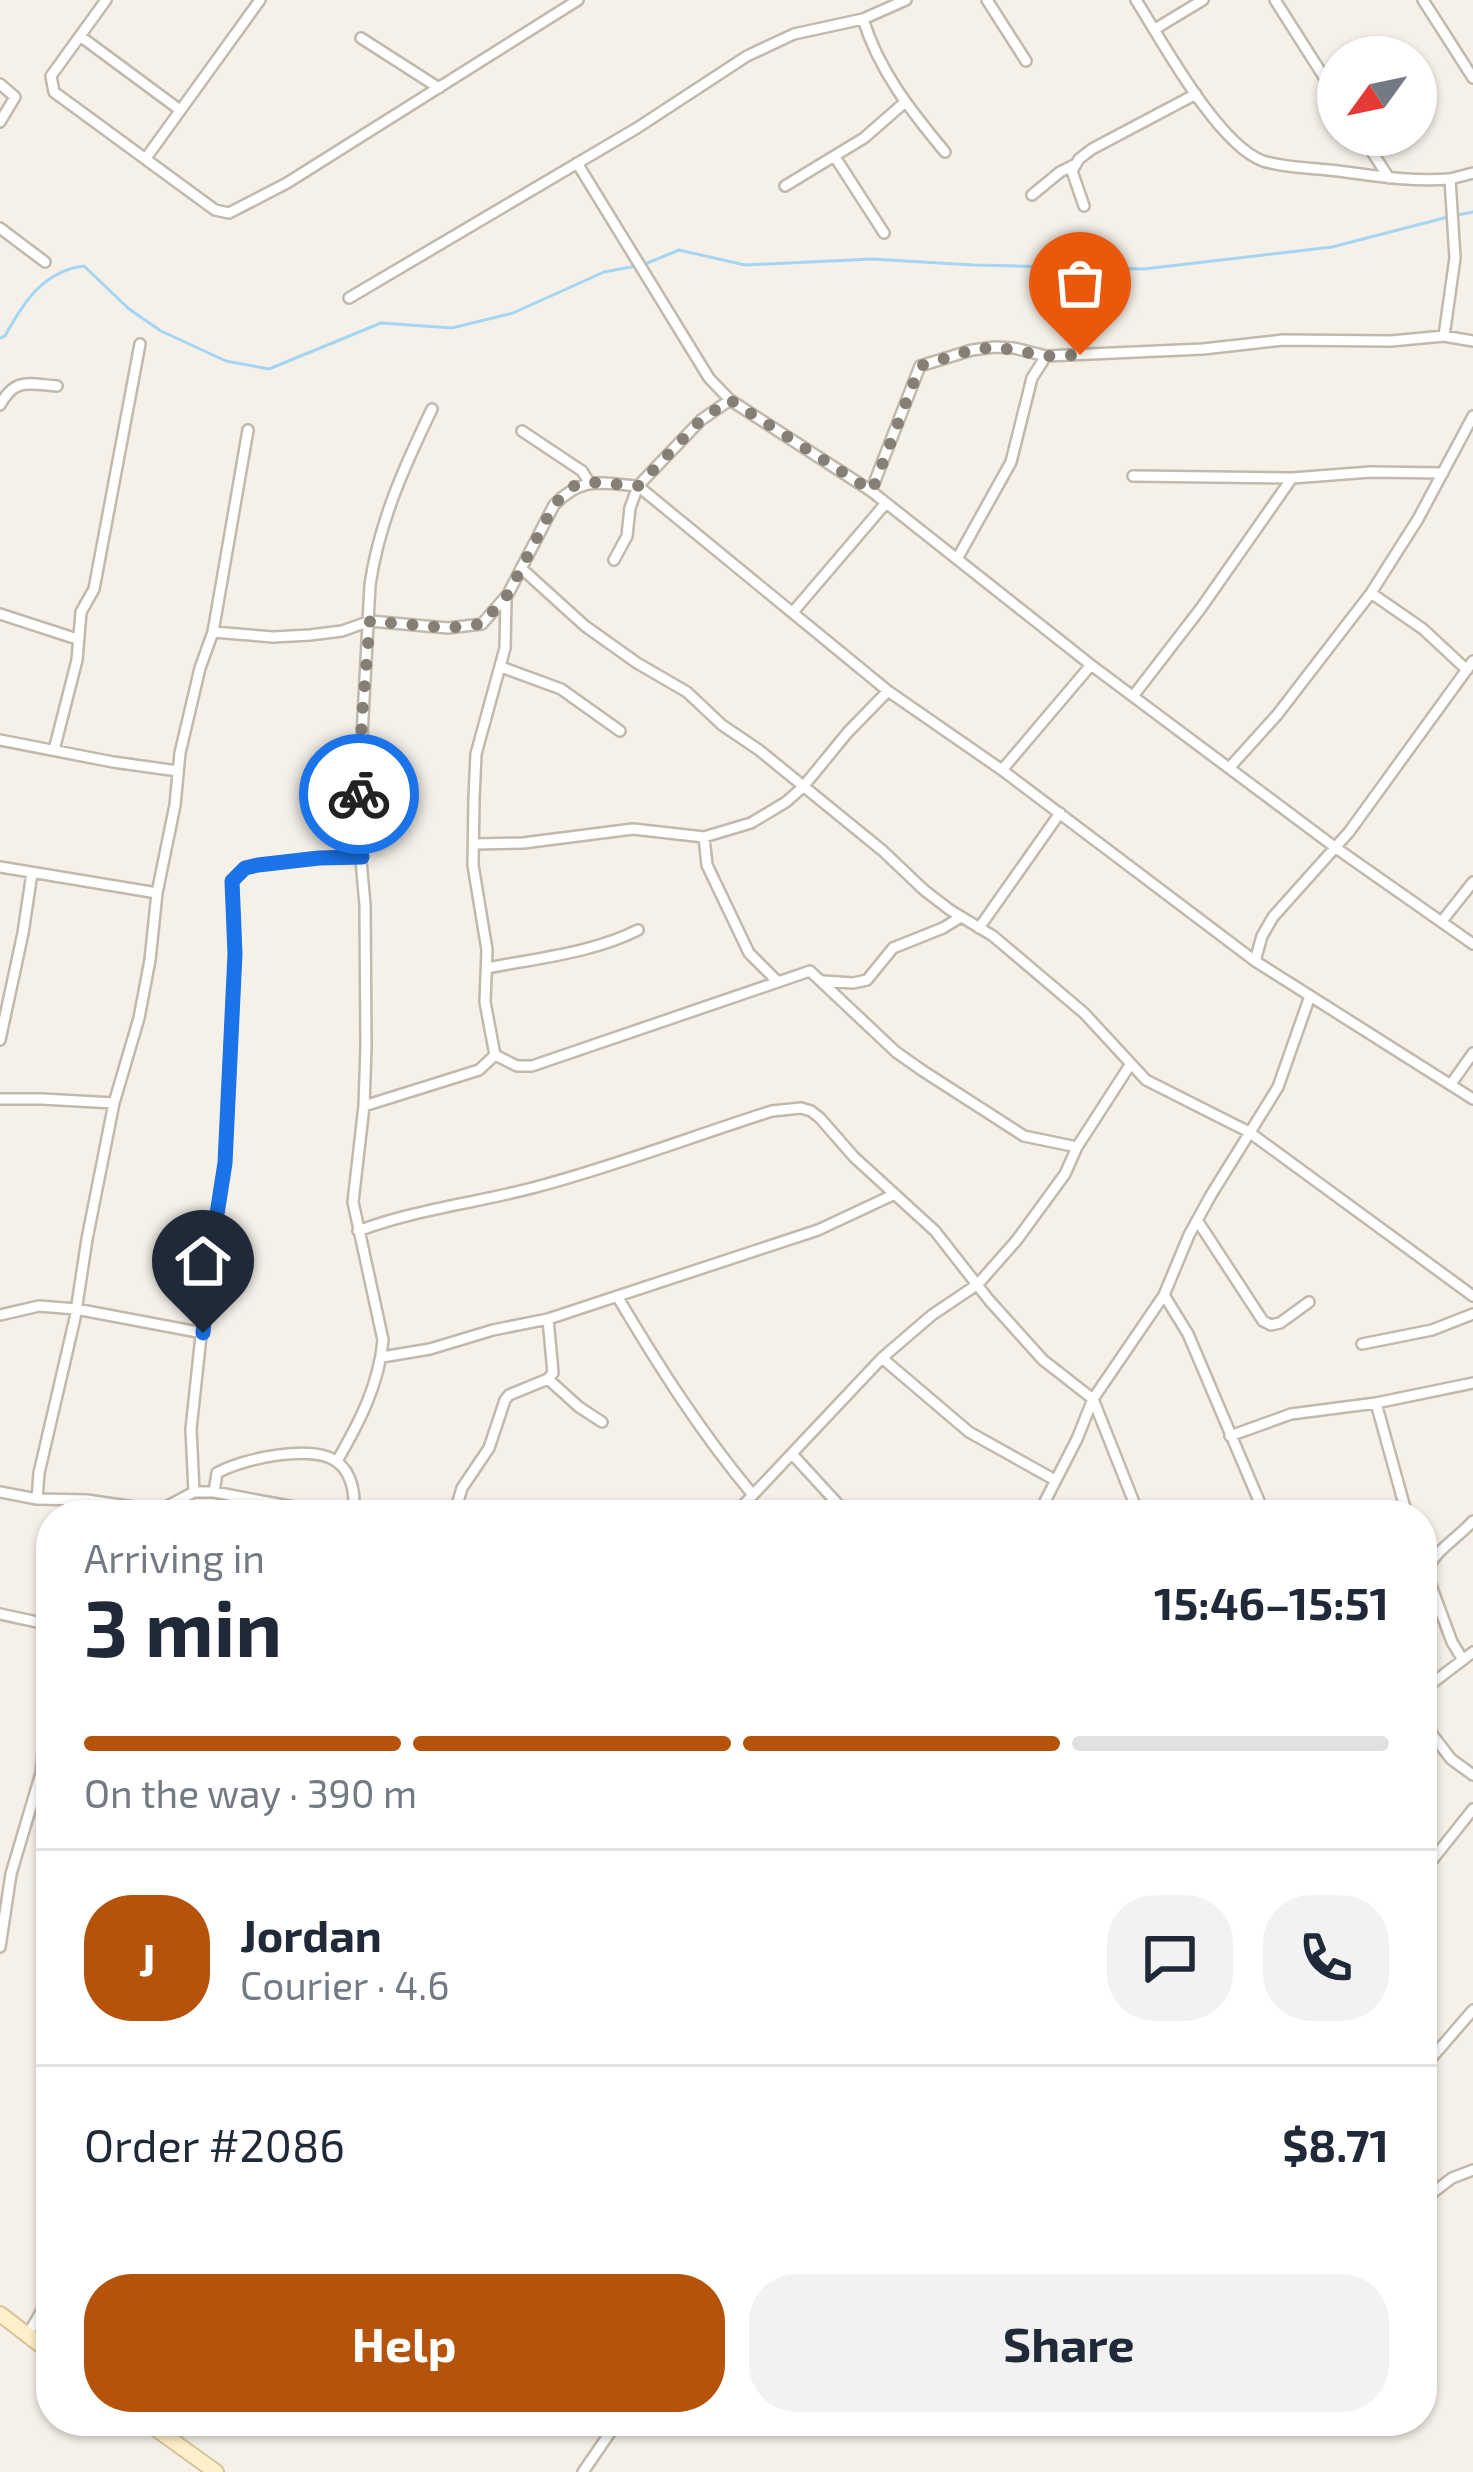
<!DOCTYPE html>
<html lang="en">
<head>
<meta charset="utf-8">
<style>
	body { margin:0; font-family:"Exo 2",sans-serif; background:#f2f2f3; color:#1f2937; height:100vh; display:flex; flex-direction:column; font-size:45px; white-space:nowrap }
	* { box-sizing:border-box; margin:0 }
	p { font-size:39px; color:#747a83 }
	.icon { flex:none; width:66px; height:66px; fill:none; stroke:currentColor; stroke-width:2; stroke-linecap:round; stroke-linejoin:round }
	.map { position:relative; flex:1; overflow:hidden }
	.sheet { position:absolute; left:36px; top:1500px; width:1401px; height:936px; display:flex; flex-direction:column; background:#fff; border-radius:48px; box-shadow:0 3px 9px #0004 }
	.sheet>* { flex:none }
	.needle { width:78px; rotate:237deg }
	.fabs { position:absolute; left:1317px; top:36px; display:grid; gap:24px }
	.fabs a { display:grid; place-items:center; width:120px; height:120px; border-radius:50%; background:#fff; box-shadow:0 3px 9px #0004; font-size:60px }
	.pin { position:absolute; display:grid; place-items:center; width:102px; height:102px; color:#fff; margin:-123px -51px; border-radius:50% 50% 50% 0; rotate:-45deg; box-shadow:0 0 12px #0007 }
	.pin .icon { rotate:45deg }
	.courier { position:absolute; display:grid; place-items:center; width:120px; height:120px; margin:-60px; border:9px solid #1a73e8; border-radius:50%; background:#fff; color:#222; box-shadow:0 3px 15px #0007 }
	.overview em { font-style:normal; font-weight:700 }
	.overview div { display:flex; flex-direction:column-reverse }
	.overview { display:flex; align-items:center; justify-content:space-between; height:204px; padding:0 48px }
	h1 { font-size:78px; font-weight:700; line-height:90px }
	.bar { display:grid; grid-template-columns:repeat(4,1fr); gap:18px 12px; align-content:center; height:144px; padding:0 48px }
	.bar i { height:15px; border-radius:9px; background:#e0e1e3 }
	.bar .selected { background:#b45309 }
	.bar p { grid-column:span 4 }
	.line { display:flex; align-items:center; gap:30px; padding:0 48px; border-top:3px solid #e0e1e3 }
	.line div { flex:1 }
	.round { display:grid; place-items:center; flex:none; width:126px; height:126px; border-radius:48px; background:#f2f2f3 }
	.button { display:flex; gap:24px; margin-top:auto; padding:24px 48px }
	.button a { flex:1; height:138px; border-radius:48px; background:#b45309; color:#fff; font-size:48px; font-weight:700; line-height:138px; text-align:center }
	.button a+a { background:#f2f2f3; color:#1f2937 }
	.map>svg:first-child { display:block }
</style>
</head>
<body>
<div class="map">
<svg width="1473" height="2472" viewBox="0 0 1473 2472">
	<rect width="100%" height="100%" fill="#f5f1e9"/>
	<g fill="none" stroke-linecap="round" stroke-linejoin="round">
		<path stroke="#a4d6f3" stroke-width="3" d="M 1457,215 L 1473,212
			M 645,264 L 679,250 L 745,265 L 872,259 L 973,265 L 1144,269 L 1332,247 L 1448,217
			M 0,338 L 5,336 C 23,303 43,271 84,266 L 129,309 L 161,331 L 226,361 L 269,369 L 381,323 L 452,328 L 513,313 L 604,272 L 636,266"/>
		<defs>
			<path id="street" d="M 106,0 L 51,76 L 54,92 L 215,210 L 229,213 L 287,183 L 578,0
				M 987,0 L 1026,61
				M 1136,0 C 1162,41 1218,145 1263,161 C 1286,168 1314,168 1338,171 C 1375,176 1412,182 1450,179 L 1455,258 L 1444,336
				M 1275,0 L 1338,99
				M 1423,0 L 1473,78
				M 863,19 C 879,71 911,111 945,152
				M 1155,29 L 1203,0
				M 80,36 L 180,110
				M 361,38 L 439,88
				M 0,84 L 15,97 L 0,122
				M 1361,135 L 1389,178
				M 835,157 L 884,233
				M 146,158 L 260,0
				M 577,163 L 709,378 L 730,400 L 871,491 L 1091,665 L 1336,848 L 1473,944
				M 1450,179 L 1473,173
				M 785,186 L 864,138 L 904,103
				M 1032,195 L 1060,172 L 1074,165
				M 1084,206 L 1072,171 L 1079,159 L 1092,149 L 1196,94
				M 0,228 L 45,262
				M 349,298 L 637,128 L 747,56 L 794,34 L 863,19 L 906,0
				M 0,405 C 15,377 29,384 57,386
				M 522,431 L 582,471 L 589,482
				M 1133,476 L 1292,478
				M 871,491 L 920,366 L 972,350 L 995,347 L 1014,348 L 1046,356 L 1203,349 L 1283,340 L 1391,341 L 1444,336 L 1473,341
				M 957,559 L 1011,462 L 1032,378 L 1046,356
				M 614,560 L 627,536 L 630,508 L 638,486 L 701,420 L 730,400
				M 521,568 L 585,626 L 637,663 L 687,692 L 722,725 L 759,750 L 883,851 L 924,890 L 950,910 L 993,936 L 1084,1013 L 1146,1080 L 1249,1132 L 1473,1296
				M 1371,593 L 1423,629 L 1467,670
				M 793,612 L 886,503
				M 0,614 L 77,639
				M 213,632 L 273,637 L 310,635 L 342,631 L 370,621 L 448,628 L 482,624 L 508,594 L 554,505 C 582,476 600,483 638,486 L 888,691 L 1002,770
				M 1091,665 L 1002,770 L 1255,961 L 1473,1099
				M 501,667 L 561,689 L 620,731
				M 1134,695 L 1201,608 L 1292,478 L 1371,472 L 1443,473
				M 0,740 L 113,762 L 178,771
				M 54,750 L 77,660 L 81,612 L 94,589 L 140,344
				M 1230,767 L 1277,715 L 1371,593 L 1418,519 L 1473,416
				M 704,837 L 707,865 L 749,953 L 777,981
				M 475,844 L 523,843 L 633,829 L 704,837 L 751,823 L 786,802 L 803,787 L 848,732 L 888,691
				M 0,867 L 157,893
				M 1442,921 L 1473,882
				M 979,928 L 1060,813
				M 1255,961 L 1262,936 L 1273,917 L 1349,832 L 1473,661
				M 487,968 C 538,958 592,953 638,930
				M 823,981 L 853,983 L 867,980 L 893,948 L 943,928 L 961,917
				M 0,1040 L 23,933 L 32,873
				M 495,1055 L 517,1066 L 532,1066 L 810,971 L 896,1052 L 923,1071 L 1024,1136 L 1077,1147
				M 495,1055 L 485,1002 L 487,950 L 473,865 L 474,798 L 476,754 L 505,648 L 506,599
				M 1451,1084 L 1473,1053
				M 0,1099 L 42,1099 L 114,1103
				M 364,1106 L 479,1070 L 495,1055
				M 1197,1220 L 1263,1321 L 1271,1325 L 1280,1323 L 1309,1302
				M 358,1231 C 416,1209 476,1203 536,1187 C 616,1166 693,1136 772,1111 L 801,1108 L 811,1111 L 820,1118 L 854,1157 L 935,1231 L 989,1300 L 1043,1360 L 1093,1399 L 1139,1515
				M 1164,1295 L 1188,1334 L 1265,1515
				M 617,1296 C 658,1365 701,1433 753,1495
				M 0,1315 L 39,1306 L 76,1309 L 203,1333
				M 1362,1344 L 1432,1330 L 1473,1314
				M 382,1357 L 430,1349 L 493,1330 L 548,1319 L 818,1230 L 895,1194
				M 882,1358 L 969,1432 L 1055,1480
				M 548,1379 L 579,1407 L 602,1422
				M 1376,1403 L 1407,1515
				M 1230,1436 L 1291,1414 L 1376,1403 L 1473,1383
				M 793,1455 L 848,1515
				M 337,1461 C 359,1423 379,1385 383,1340 L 353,1202 L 364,1106 L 366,1047 L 365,905 L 360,849 L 359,793 L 370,585 C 379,522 405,465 432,409
				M 0,1492 L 37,1499 L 87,1500 L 155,1510 L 166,1507 L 194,1492 L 214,1492 L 337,1515
				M 194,1492 L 191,1429 L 208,1271 L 225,1163 L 235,954 L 232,881 L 245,868 L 258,865 L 319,858 L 362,857
				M 214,1492 L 217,1473 C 241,1459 313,1443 337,1462 C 353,1473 356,1498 353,1515
				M 37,1499 L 39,1473 L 75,1318 L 87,1239 L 114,1103 L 139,1018 L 150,960 L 157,893 L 175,805 L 180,753 L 200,668 L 213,632 L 248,430
				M 234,1499 L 253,1515
				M 454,1515 L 462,1488 L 489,1448 L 505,1400 L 509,1395 L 548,1379 L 553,1373 L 548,1319
				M 734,1515 L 882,1358 L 932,1315 L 978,1284 L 1016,1241 L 1065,1174 L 1077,1147 L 1130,1065
				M 1038,1515 L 1077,1439 L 1093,1399 L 1164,1295 L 1189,1235 L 1211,1195 L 1278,1087 L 1310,996
				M 0,1614 L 51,1625
				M 1463,1660 L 1452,1642 L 1426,1572 C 1434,1551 1458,1538 1473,1521
				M 1422,1691 L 1473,1652
				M 1422,1721 L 1451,1759 L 1473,1775
				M 1422,1873 L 1473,1809
				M 0,1947 L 11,1874 L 41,1773 L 51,1671
				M 1422,2069 L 1473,2010
				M 1422,2201 L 1452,2178 L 1473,2170
				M 28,2334 L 51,2295
				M 583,2472 L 618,2421"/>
			<path id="secondary" d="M 0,2314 L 51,2353
				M 145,2421 L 216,2472"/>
		</defs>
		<use href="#street" stroke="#c1b9ab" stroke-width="14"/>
		<use href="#secondary" stroke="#d7c398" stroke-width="18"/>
		<use href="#street" stroke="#fff" stroke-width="9"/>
		<use href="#secondary" stroke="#fff0c9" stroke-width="14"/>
	</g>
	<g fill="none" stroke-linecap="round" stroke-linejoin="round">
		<path stroke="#857f75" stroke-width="12" stroke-dasharray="0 21.6" d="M 359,794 L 362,716 L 370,621 L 448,628 L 482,624 L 508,594 L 554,505 L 564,494 L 574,486 L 589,482 L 638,486 L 701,420 L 730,400 L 872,491 L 920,366 L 972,350 L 995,347 L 1046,356 L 1080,355"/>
		<path stroke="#1a73e8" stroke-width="15" d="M 203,1333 L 208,1271 L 225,1163 L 235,954 L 232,881 L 245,868 L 258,865 L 319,858 L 362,857 L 360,849 L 359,794"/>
	</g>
</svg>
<div class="fabs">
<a><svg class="needle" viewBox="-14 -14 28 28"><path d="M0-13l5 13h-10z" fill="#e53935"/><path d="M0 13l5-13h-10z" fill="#747a83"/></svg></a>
</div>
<div class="pin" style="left:1080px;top:355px;background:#ea580c"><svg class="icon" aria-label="bag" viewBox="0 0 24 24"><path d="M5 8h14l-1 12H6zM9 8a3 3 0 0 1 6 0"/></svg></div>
<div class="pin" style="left:203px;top:1333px;background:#1f2937"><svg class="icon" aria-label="home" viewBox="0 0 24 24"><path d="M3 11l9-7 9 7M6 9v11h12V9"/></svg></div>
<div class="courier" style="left:359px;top:794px"><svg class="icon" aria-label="bike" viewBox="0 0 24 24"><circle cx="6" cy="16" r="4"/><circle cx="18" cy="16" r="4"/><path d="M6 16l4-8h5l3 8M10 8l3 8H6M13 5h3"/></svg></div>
<section class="sheet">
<div class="overview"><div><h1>3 min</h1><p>Arriving in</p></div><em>15:46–15:51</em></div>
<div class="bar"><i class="selected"></i><i class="selected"></i><i class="selected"></i><i></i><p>On the way · 390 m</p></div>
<div class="line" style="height:216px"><b class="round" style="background:#b45309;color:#fff">J</b><div><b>Jordan</b><p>Courier · 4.6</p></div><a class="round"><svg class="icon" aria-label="chat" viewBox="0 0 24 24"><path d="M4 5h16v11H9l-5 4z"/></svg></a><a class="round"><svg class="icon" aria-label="phone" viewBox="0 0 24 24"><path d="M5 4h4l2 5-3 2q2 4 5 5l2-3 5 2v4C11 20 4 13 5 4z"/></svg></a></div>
<div class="line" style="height:156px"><div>Order #2086</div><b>$8.71</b></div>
<div class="button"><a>Help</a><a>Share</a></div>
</section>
</div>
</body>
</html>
